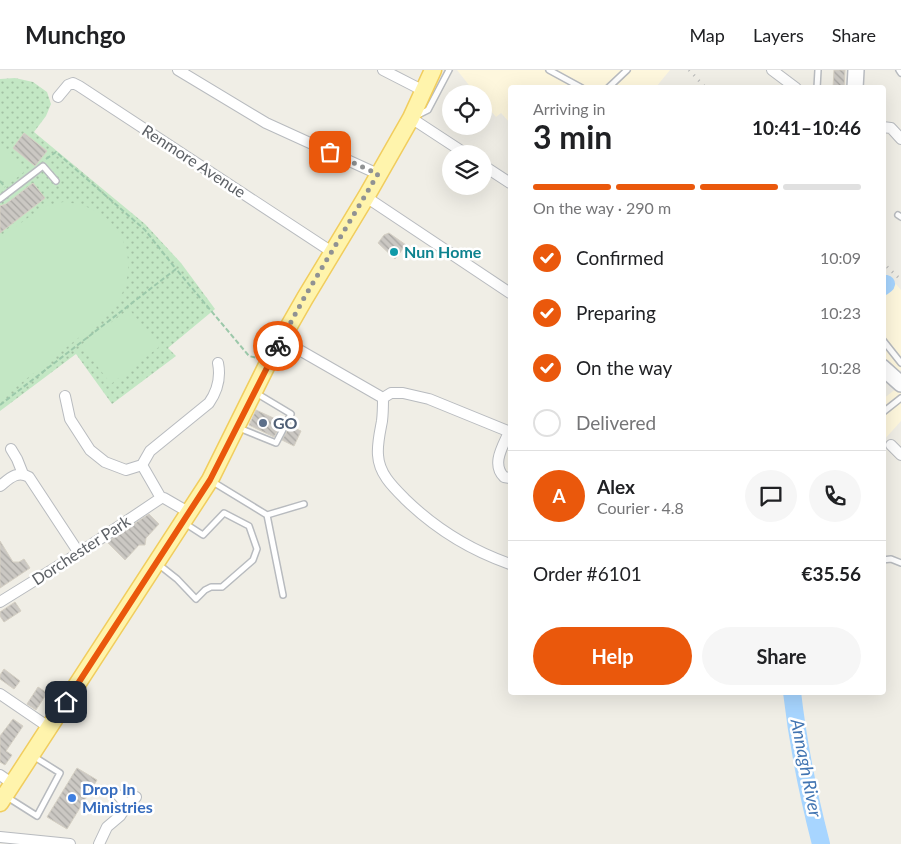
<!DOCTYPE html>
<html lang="en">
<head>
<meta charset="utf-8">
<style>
	body { margin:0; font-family:Lato,sans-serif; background:#f6f6f6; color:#202124; height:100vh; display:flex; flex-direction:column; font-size:19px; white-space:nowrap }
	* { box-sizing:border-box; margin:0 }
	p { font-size:16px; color:#757577 }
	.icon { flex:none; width:28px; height:28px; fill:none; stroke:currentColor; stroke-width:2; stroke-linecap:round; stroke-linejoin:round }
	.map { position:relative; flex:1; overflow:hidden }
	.sheet { position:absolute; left:508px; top:15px; width:378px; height:610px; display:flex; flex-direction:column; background:#fff; border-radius:5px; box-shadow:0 5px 20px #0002 }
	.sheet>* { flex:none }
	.fabs { position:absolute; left:442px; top:15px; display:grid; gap:10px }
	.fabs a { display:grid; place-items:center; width:50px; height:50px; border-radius:50%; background:#fff; box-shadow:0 5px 20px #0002; font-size:25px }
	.pin { position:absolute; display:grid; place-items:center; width:42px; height:42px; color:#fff; margin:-21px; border-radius:10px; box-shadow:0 2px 8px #0006 }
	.courier { position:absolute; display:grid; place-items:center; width:50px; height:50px; margin:-25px; border:4px solid #ea580c; border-radius:50%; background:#fff; color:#222; box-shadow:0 1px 6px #0007 }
	.overview em { font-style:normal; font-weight:700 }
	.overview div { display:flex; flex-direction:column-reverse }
	.overview { display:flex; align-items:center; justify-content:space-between; height:85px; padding:0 25px }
	h1 { font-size:32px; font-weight:700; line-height:38px }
	.bar { display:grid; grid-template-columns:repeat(4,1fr); gap:8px 5px; align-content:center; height:60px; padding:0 25px }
	.bar i { height:6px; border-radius:4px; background:#e0e0e0 }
	.bar .selected { background:#ea580c }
	.bar p { grid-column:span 4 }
	.line { display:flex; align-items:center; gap:12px; padding:0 25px; border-top:1px solid #e0e0e0 }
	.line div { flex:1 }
	.round { display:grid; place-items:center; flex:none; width:52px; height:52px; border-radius:26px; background:#f6f6f6 }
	ol { padding:0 25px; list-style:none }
	li { display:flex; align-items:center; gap:15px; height:55px }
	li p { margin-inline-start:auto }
	li .icon { padding:5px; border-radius:50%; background:#ea580c; color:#fff; stroke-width:4 }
	li:last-child { color:#757577 }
	li i { width:28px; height:28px; border:2px solid #e0e0e0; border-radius:50% }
	.primary-button { display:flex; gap:10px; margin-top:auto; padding:10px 25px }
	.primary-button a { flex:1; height:58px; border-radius:30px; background:#ea580c; color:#fff; font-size:20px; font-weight:700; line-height:58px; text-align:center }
	.primary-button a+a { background:#f6f6f6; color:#202124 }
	header { display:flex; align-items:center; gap:30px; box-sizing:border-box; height:70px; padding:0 25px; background:#fff; border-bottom:1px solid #e0e0e0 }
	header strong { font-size:24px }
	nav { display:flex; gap:28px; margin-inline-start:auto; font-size:18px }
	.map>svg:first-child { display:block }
</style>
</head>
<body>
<header>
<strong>Munchgo</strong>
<nav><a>Map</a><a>Layers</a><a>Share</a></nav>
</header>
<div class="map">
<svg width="901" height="774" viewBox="0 0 901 774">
	<defs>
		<pattern id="green-dots" width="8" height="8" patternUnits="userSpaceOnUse" patternTransform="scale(1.25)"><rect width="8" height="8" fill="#c3e7c4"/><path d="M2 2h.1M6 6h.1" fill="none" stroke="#a2bfa3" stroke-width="1.8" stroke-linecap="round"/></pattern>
		<pattern id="building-back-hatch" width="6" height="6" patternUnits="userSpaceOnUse" patternTransform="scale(1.25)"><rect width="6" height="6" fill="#cbc8c3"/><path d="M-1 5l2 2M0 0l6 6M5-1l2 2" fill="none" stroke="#a8a6a2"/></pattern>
	</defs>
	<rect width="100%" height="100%" fill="#f0eee6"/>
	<path fill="#fef7dd" d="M 457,0 L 670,0 L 656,17 L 510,18 L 510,53 L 501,43 L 496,47 L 484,33 L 484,24 L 476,24 Z
		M 896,214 L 901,220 L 901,300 L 898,301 L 883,286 L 883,227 Z
		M 897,318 L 901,323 L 901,351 L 883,371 L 883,329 Z"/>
	<path fill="url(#green-dots)" d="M 15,8 L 33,12 L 47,22 L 51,34 L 46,46 L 34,62 L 145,154 L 181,193 L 215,239 L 168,278 L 176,286 L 112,334 L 76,284 L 0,341 L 0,9 Z"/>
	<path fill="#c3e7c4" d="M 3,77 L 24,102 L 8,115 L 0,106 L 0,79 Z
		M 63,132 C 124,136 148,197 110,243 L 11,321 L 0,327 L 0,168 L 43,137 Z
		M 129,239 L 159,277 L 111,314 L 81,275 Z"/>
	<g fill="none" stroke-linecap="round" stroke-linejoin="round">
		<path stroke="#a7d5ff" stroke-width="18" d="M 882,217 L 886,214
			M 792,622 C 798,674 808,724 821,774"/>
	</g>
	<path fill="url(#building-back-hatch)" stroke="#d5d0c4" d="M 834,0 L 845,0 L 844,18 L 833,18 Z
		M 24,63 L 47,81 L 35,96 L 13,78 Z
		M 33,113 L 45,128 L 0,163 L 0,136 L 6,134 Z
		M 389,163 L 406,175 L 395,189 L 378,173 L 384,165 Z
		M 256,340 L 282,352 L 274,367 L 249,355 Z
		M 290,356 L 301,361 L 294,376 L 282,370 Z
		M 149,444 L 159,454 L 146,468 L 145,475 L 139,475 L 125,490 L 107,472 Z
		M 0,471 L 13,492 L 19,492 L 24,489 L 30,498 L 0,518 Z
		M 15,532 L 21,541 L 4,552 L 0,546 L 0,542 Z
		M 4,599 L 20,611 L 14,619 L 0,609 L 0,605 Z
		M 38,617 L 47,623 L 36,640 L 27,634 Z
		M 13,649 L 23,656 L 6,681 L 12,685 L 5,695 L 0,692 L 0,666 Z
		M 77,698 L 97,710 L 67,759 L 47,747 Z"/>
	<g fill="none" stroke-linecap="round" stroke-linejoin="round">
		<defs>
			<path id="service" d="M 549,0 L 582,18
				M 899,0 L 901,3
				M 608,18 L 627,0
				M 817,18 L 818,0
				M 416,46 L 428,40 L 449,0
				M 0,129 L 43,96 L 56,111
				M 898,145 L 901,147
				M 882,269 L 901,293
				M 882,343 L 901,328
				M 239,358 L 276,373 L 291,344 L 256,323
				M 213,412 L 267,445 L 283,525
				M 267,445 L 304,434
				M 882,490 L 891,489 L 901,493
				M 158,494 L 177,509 L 196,529 L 205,520 L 211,517 L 222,517 L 253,490 L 257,479 L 249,456 L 224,443 L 203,465 L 186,454
				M 7,727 L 37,746 L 60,703 L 33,686"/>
			<path id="minor" d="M 178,0 L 266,53 L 378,104
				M 383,0 L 424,21
				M 772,0 L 796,18
				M 58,27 L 68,15 L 73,13 L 79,16 L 332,182
				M 411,48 L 466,84
				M 882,57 L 891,58 L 901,69
				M 484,96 L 510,113
				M 366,127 L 510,223
				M 282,270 L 383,328
				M 65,326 L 70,349 L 90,380 L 105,392 L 126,400 L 142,395
				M 383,328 C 383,335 383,343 382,351 C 380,362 377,374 378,385 C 379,404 393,417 406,430 C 436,459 470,480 510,494
				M 383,328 L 391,323 L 403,323 L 429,329 L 510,362
				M 509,362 C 503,376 491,394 504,407 L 510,408
				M 891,375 L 901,385
				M 11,379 L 17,389 L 23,404
				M 0,416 C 9,409 17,400 29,407 L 79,483
				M 161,428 L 142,395 L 150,381 L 209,333 C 218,320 221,308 218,293
				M 0,532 L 79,483 L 161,428 L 164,428 L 190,443
				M 0,624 L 50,658
				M 0,705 L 13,714
				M 118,725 L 127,735
				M 0,767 L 70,774
				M 99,774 L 107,757 L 120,746 L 127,735 L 136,727"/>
			<path id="secondary" d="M 855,18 L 856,0
				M 882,297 L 901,314"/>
			<path id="primary" d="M 0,733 L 210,410 L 269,291 L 305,228 L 366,127 L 411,48 L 433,0"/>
		</defs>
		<use href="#service" stroke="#b8bbbf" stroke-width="8"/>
		<use href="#minor" stroke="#b8bbbf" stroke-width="12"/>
		<use href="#secondary" stroke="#b9bcc1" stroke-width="18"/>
		<use href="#primary" stroke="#f1cd5e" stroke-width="19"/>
		<path stroke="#9cc8aa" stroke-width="2" stroke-dasharray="5 2.5" stroke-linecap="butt" d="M 46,89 L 56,82 L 145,160 L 176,199
			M 0,111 L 5,117
			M 0,335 L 176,199 L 249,286 L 257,288"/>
		<use href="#service" stroke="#fff" stroke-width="5"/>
		<use href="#minor" stroke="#fff" stroke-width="10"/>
		<use href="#secondary" stroke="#fff" stroke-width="15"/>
		<use href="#primary" stroke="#fff4ac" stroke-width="16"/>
		<path stroke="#b6b7b7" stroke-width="3" stroke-dasharray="1 6" stroke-linecap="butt" d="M 689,0 L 706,18
			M 882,192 L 901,210"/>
	</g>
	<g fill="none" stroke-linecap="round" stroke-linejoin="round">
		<path stroke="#909293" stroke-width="5" stroke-dasharray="0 9" d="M 278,276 L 304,228 L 378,104 L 330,82"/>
		<path stroke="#ea580c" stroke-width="6" d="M 66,632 L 210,410 L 278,276"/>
	</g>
	<circle fill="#0f9aa8" stroke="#fff" stroke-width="2" cx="394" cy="182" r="5"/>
	<circle fill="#5c6f8a" stroke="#fff" stroke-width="2" cx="263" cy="353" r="5"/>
	<circle fill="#3f7fe0" stroke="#fff" stroke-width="2" cx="72" cy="728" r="5"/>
	<g text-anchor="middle" stroke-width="5" stroke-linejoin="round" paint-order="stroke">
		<g font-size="16" fill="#5d6166" stroke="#fff">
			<text transform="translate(194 91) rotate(33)" y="6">Renmore Avenue</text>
			<text transform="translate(81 480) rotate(-33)" y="6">Dorchester Park</text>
		</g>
		<g font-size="16" font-weight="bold" fill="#0d838f" stroke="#fff" text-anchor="start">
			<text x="404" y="188">Nun Home</text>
		</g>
		<g font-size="16" font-weight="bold" fill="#4e5e75" stroke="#fff" text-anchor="start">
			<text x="273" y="359">GO</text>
		</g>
		<g font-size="16" font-weight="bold" fill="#366cbe" stroke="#fff" text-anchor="start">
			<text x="82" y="725">Drop In<tspan x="82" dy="18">Ministries</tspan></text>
		</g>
		<g font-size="18" font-style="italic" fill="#4275b2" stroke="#fff">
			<text transform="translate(806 698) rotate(79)" y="6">Annagh River</text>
		</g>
	</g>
</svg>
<div class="fabs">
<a><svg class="icon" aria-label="locate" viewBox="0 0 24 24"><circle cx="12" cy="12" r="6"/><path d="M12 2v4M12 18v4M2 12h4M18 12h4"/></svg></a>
<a><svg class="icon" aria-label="layers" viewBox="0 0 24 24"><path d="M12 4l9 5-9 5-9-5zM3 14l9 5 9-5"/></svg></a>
</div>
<div class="pin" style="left:330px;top:82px;background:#ea580c"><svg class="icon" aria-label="bag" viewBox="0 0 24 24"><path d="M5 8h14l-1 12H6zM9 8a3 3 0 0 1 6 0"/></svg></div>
<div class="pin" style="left:66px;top:632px;background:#1f2937"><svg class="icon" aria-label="home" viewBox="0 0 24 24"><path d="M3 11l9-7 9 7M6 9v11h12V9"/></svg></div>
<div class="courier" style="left:278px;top:276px"><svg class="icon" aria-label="bike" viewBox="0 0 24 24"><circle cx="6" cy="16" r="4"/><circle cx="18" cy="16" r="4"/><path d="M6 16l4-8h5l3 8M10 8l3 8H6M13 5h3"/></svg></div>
<section class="sheet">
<div class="overview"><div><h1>3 min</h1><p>Arriving in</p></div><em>10:41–10:46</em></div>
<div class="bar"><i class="selected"></i><i class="selected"></i><i class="selected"></i><i></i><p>On the way · 290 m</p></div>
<ol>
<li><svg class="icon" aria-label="check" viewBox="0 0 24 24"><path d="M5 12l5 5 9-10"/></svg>Confirmed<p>10:09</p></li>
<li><svg class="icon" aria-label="check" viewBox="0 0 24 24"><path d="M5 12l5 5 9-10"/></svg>Preparing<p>10:23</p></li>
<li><svg class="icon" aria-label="check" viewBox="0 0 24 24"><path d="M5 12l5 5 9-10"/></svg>On the way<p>10:28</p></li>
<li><i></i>Delivered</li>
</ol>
<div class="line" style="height:90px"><b class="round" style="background:#ea580c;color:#fff">A</b><div><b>Alex</b><p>Courier · 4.8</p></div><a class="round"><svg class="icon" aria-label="chat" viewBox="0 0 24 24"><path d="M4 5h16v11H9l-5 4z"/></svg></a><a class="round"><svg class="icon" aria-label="phone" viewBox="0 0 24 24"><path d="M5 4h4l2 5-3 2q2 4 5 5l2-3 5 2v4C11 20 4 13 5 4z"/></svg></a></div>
<div class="line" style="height:65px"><div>Order #6101</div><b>€35.56</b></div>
<div class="primary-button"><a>Help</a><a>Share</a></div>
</section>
</div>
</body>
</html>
